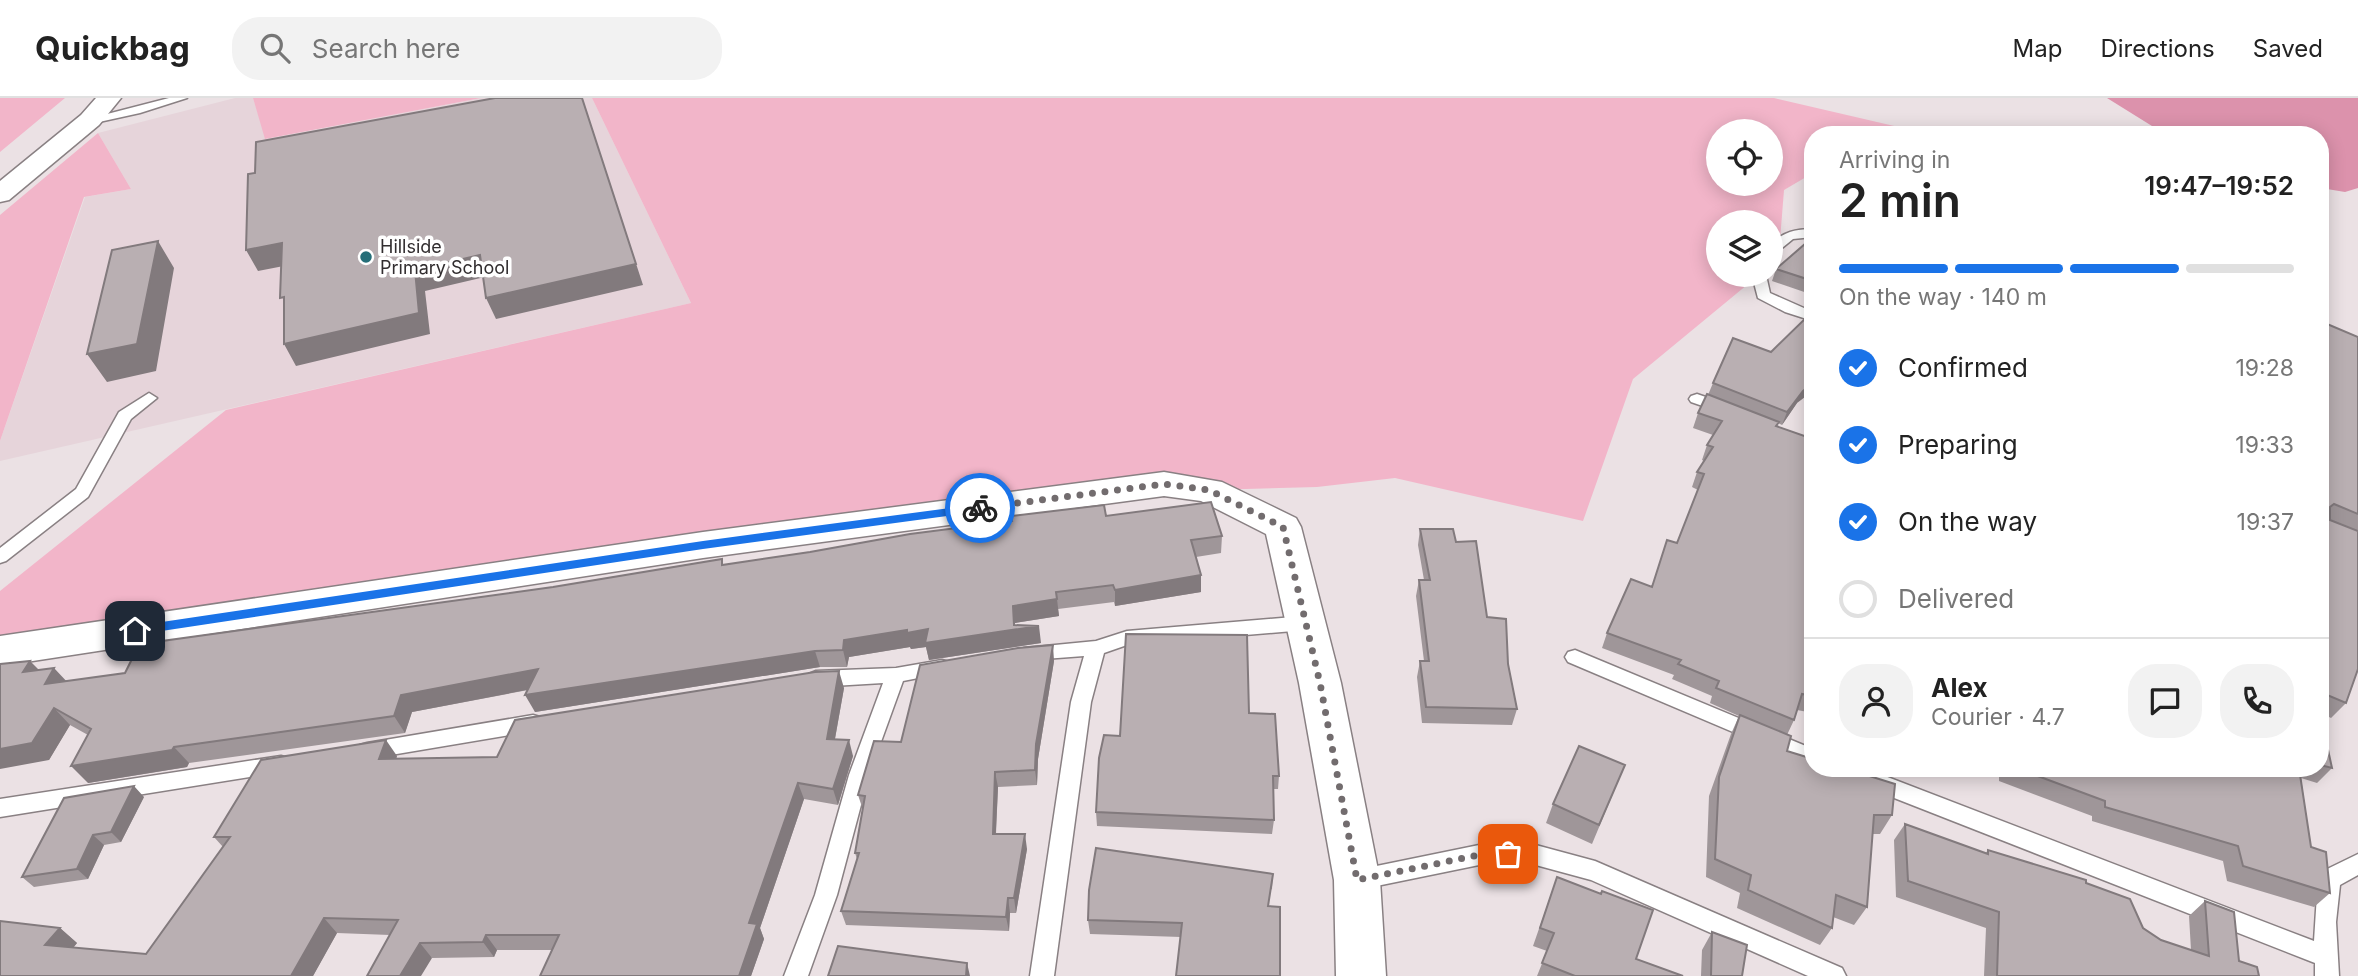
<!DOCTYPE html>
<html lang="en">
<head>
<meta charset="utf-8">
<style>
	body { margin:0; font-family:Inter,sans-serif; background:#f2f2f2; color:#222; height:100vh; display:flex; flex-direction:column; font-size:26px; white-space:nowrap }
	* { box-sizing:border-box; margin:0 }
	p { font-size:23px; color:#767676 }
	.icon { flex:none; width:38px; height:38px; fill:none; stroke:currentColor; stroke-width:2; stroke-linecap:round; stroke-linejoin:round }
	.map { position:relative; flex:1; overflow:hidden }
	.drawer { position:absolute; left:1804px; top:28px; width:525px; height:651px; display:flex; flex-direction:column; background:#fff; border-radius:28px; box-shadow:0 4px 18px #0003 }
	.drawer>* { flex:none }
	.controls { position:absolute; left:1706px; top:21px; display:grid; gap:14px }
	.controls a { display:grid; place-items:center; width:77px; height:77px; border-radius:50%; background:#fff; box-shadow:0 4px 18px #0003; font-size:35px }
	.pin { position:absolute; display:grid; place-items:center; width:60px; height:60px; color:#fff; margin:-30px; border-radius:14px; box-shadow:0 4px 10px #0006 }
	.courier { position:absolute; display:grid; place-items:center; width:70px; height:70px; margin:-35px; border:5px solid #1a73e8; border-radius:50%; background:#fff; color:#222; box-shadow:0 2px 9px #0007 }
	.head em { font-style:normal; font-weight:600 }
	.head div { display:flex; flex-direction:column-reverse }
	.head { display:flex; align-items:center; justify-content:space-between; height:119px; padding:0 35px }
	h1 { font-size:46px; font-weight:600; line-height:52px }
	.bar { display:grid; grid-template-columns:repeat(4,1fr); gap:10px 7px; align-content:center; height:84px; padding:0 35px }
	.bar i { height:9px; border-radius:5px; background:#e0e0e0 }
	.bar .current { background:#1a73e8 }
	.bar p { grid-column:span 4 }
	.line { display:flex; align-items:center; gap:18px; padding:0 35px; border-top:2px solid #e0e0e0 }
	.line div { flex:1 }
	.round { display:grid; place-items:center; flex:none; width:74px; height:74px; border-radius:28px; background:#f2f2f2 }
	ol { padding:0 35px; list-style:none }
	li { display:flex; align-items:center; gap:21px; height:77px }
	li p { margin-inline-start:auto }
	li .icon { padding:7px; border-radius:50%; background:#1a73e8; color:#fff; stroke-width:4 }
	li:last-child { color:#767676 }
	li i { width:38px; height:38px; border:4px solid #e0e0e0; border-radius:50% }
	header { display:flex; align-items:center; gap:42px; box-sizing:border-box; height:98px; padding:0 35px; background:#fff; border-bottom:2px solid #e0e0e0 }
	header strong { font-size:33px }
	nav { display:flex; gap:38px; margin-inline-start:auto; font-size:24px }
	.search { width:490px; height:63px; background:#f2f2f2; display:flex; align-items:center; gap:18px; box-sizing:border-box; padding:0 24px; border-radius:28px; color:#767676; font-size:26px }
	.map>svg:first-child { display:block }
</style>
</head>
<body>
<header>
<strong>Quickbag</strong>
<div class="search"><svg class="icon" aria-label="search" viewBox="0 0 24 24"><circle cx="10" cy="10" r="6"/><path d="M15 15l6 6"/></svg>Search here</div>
<nav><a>Map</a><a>Directions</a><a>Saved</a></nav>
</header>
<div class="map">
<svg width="2358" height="878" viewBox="0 0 2358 878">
	<rect width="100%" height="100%" fill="#ebe1e4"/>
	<path fill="#e6d4da" d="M 235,0 L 253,0 L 266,41 L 481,0 L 592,0 L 691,205 L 0,363 L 0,343 L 85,99 L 131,91 L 98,35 Z"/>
	<path fill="#f2b5c9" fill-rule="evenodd" d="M 0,0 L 65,0 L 0,54 Z
		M 253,0 L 481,0 L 265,41 Z
		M 592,0 L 1774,0 L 1920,34 L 1910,37 L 1813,37 L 1813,75 L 1784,92 L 1780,142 L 1771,155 L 1771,124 L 1718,124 L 1718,177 L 1759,177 L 1633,281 L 1583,423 L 1395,380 L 1317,389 L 1209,392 L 1164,386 L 0,553 L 0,493 L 226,312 L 691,205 ZM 1718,33 L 1771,33 L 1771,86 L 1718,86 Z
		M 98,35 L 131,91 L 84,99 L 0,343 L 0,117 Z"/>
	<path fill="#dc92ac" d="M 2107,0 L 2358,0 L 2358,90 L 2345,94 L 2321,90 L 2320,37 L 2187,37 L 2152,28 Z"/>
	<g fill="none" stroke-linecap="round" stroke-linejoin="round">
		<defs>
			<path id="service" d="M 169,0 L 187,0 L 140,15 L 90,26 L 84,22 Z
				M 1813,131 L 1813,139 L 1793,141 L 1771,159 L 1771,146 C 1783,134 1796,131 1813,131 Z
				M 1752,177 L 1766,177 L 1770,195 L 1813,214 L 1813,223 L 1785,214 L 1758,200 Z
				M 149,295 L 157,300 L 131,321 L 88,399 L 6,463 L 0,465 L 0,450 L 76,391 L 119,314 Z
				M 1697,296 L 1732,308 L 1734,311 L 1726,316 L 1691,304 L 1689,301 L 1691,298 Z
				M 1305,518 L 1312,520 L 1314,525 L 1312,530 L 1305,532 L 1127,547 L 1104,555 L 1091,604 L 1054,878 L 1030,878 L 1071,604 L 1084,558 L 1031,562 L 1024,560 L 1021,555 L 1024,550 L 1096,543 L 1127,533 Z
				M 1575,552 L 1813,651 L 1813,668 L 1568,564 L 1565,559 L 1568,554 Z
				M 942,562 L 949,564 L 952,569 L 949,574 L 903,583 L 869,677 L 837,797 L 808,878 L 784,878 L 815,797 L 849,677 L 883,585 L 816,589 L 809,586 L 806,581 L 809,576 L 816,573 L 896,570 Z
				M 533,617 L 540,619 L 543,625 L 540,631 L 533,633 L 367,661 L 360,659 L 357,653 L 360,647 L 367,645 Z
				M 281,658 L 288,660 L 291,666 L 288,672 L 281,674 L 0,719 L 0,701 Z
				M 1830,670 L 1864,670 L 2314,843 L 2318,781 L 2321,774 L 2358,756 L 2358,777 L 2340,787 L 2336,824 L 2339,878 L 2315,878 L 2315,865 L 1833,676 Z
				M 1484,746 L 1532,746 L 1595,763 L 1842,870 L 1846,878 L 1808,878 L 1591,782 L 1532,766 L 1484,766 L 1357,792 L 1349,789 L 1346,782 L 1349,775 L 1357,772 Z"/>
			<path id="minor" d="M 96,0 L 121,0 L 99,27 L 9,102 L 0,104 L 0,83 L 81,17 Z
				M 1164,374 L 1222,384 L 1296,420 L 1301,429 L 1341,585 L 1380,782 L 1386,878 L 1336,878 L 1334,782 L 1299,585 L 1266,436 L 1201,403 L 1164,398 L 703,460 L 0,568 L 0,538 L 703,434 Z"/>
		</defs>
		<use href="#service" stroke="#898083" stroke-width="3"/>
		<use href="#minor" stroke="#898083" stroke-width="3"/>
		<use href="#service" fill="#fff" fill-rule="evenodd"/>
		<use href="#minor" fill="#fff" fill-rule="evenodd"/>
	</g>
	<path fill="#9f9699" d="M 1813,139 L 1813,197 L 1772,183 L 1776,171 Z
		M 2320,223 L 2358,239 L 2358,571 L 2346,605 L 2331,620 L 2321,615 L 2332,670 L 2317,685 L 2301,680 L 2311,749 L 2330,795 L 2314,809 L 2227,783 L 2223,763 L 2092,723 L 2092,718 L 1999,683 L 1999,670 L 2320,670 Z
		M 1713,285 L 1797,305 L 1782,327 L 1778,325 L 1777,329 L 1813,341 L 1813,615 L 1797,612 L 1794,622 L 1787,637 L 1787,653 L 1892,717 L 1880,736 L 1872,736 L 1867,809 L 1854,827 L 1833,819 L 1832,830 L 1820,847 L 1737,810 L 1740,795 L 1706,779 L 1709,698 L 1731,636 L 1739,618 L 1710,605 L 1712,598 L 1672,581 L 1674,577 L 1602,550 L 1607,535 L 1652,489 L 1667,442 L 1677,445 L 1698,392 L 1692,389 L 1697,374 L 1704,363 L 1702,362 L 1707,347 L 1713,337 L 1693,330 L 1698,315 L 1708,297 Z
		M 1106,418 L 1222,438 L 1221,455 L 1196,459 L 1201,494 L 1115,508 L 1114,504 L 1058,511 L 1059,518 L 1015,525 L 1015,527 L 1041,545 L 929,562 L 926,549 L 911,551 L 910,549 L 849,559 L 847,569 L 820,569 L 535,614 L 528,592 L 412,614 L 405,635 L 189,665 L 187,669 L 88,685 L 88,637 L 70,627 L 49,662 L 39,572 L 66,583 L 125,575 L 724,467 Z
		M 1420,431 L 1456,444 L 1487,519 L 1508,566 L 1517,611 L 1512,627 L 1422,625 L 1417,579 L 1420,563 L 1424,563 L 1416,498 L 1419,482 L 1424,482 L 1418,447 Z
		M 1054,563 L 1038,661 L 1037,687 L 998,689 L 996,736 L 1027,751 L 1016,815 L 1010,815 L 1009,833 L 846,827 L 841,813 L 857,761 L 855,755 L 863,712 L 858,697 Z
		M 844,590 L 835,641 L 853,658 L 838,707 L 804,701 L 760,830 L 764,841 L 751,878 L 540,878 L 552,852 L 497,852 L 494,859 L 432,860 L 390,837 L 337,835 L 313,878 L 0,878 L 60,830 L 77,845 L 73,850 L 146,856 L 223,749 L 214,739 L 397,658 L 396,661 L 497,659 Z
		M 1249,615 L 1279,678 L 1278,691 L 1273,691 L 1274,722 L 1272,736 L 1097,728 L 1096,714 L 1120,638 Z
		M 1625,667 L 1592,746 L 1546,725 L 1553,706 Z
		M 144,699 L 121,744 L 104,747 L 88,781 L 34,789 L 22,779 Z
		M 1905,726 L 1985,756 L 1988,752 L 2086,785 L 2143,830 L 2161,842 L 2191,852 L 2189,818 L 2205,803 L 2239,863 L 2259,878 L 1984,878 L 1986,830 L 1896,799 L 1894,742 Z
		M 1273,776 L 1272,791 L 1181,839 L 1090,836 L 1088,822 Z
		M 1557,779 L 1636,861 L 1683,878 L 1537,878 L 1547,853 L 1533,848 Z
		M 1712,834 L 1742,878 L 1701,878 L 1702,852 Z"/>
	<path fill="#827a7d" d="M 582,0 L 643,187 L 496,221 L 486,200 Z
		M 158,143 L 174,170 L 156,273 L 107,284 L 87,256 Z
		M 282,145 L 294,166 L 258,173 L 246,152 Z
		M 480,157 L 489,178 L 425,193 L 430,236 L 296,268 L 284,246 L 415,172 Z
		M 1813,285 L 1813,293 L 1797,305 L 1782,327 L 1787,314 L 1803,293 Z
		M 1201,477 L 1201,494 L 1115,508 L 1115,492 Z
		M 1057,501 L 1059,518 L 1015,525 L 1015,531 L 1039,528 L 1041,545 L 929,562 L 926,549 L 911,551 L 910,549 L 849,559 L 847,569 L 843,552 L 844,542 L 1013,508 Z
		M 1053,547 L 1054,563 L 1038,661 L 1037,687 L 1035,672 L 1036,646 Z
		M 815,553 L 820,569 L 535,614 L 525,597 Z
		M 30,563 L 46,579 L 23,574 Z
		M 54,570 L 70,587 L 45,586 Z
		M 538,571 L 547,588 L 412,614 L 405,635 L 394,618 L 401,597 Z
		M 839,573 L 844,590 L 832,657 L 827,641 Z
		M 54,610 L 70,627 L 49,662 L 0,671 L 0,651 Z
		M 386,642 L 397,658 L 391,677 L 379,661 Z
		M 849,642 L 853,658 L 838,707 L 833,691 Z
		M 174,649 L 189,665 L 187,669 L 88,685 L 71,668 Z
		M 995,674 L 998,689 L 995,751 L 993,736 Z
		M 798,685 L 804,701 L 760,830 L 764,841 L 751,878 L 739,878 L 749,825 Z
		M 134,688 L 144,699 L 121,744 L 111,734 Z
		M 1025,736 L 1027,751 L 1016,815 L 1014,800 Z
		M 93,737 L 104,747 L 88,781 L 77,771 Z
		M 1008,800 L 1010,815 L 1009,833 L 1006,819 Z
		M 324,820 L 337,835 L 313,878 L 291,878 Z
		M 60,830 L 77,845 L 63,862 L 45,847 Z
		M 486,837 L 497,852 L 494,859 L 483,844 Z
		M 420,845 L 432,860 L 421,878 L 400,878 Z
		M 967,865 L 970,878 L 966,878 Z"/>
	<path fill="#b9afb2" stroke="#827a7d" stroke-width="2" d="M 495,0 L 582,0 L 636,166 L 486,200 L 480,157 L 415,172 L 419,215 L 284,246 L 284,199 L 280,200 L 282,145 L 246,152 L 248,76 L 255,75 L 256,44 Z
		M 1813,139 L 1813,183 L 1776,171 Z
		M 158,143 L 137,246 L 87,256 L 112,152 Z
		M 1813,213 L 1813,285 L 1803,293 L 1787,314 L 1713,285 L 1733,240 L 1771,254 Z
		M 2320,223 L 2358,239 L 2358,416 L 2334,406 L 2330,409 L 2330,422 L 2358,433 L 2358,571 L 2346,605 L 2320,594 Z
		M 1707,296 L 1779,324 L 1776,328 L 1813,341 L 1813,598 L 1802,596 L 1794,622 L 1716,590 L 1719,583 L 1678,566 L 1681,562 L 1607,535 L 1631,481 L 1652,489 L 1667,442 L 1677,445 L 1704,376 L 1697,374 L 1713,349 L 1707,347 L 1722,323 L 1698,315 Z
		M 1211,404 L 1222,438 L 1191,442 L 1201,477 L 1115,492 L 1113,487 L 1056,494 L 1057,501 L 1013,508 L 1014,527 L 1039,528 L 925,545 L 928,531 L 907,535 L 907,532 L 844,542 L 843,552 L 815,553 L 525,597 L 538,571 L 401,597 L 394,618 L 174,649 L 172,652 L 71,668 L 91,631 L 54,610 L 32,645 L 0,651 L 0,566 L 30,563 L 23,574 L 54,570 L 45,586 L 125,575 L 137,551 L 153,549 L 155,544 L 553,489 L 722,461 L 722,467 L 810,454 L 910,436 L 1012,423 L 1011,418 L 1104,407 L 1106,418 Z
		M 1420,431 L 1453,431 L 1456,444 L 1476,443 L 1487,519 L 1506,521 L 1508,566 L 1517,611 L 1426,609 L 1420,563 L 1429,563 L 1419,482 L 1430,482 Z
		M 1126,536 L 1247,537 L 1249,615 L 1275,616 L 1279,678 L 1273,678 L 1274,722 L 1096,714 L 1099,660 L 1104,637 L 1120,638 Z
		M 1053,547 L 1036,646 L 1035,672 L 995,674 L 993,736 L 1025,736 L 1014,800 L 1008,800 L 1006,819 L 841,813 L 859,755 L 855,755 L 865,698 L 858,697 L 874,643 L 901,644 L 920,567 L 1018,550 Z
		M 839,573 L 827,641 L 849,642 L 833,691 L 798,685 L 749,825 L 757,826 L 739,878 L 540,878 L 559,837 L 486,837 L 483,844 L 420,845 L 400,878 L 367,878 L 398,822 L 324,820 L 291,878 L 0,878 L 0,823 L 60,830 L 45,847 L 146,856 L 230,739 L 214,739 L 261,662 L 386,642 L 379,661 L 497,659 L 515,622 L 815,574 Z
		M 2320,615 L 2332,670 L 2320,667 Z
		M 1740,617 L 1791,638 L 1787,653 L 1813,661 L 1813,670 L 1844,670 L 1895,686 L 1892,717 L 1874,717 L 1867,809 L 1836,797 L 1832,830 L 1748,792 L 1751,777 L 1715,761 L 1719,679 Z
		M 1579,648 L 1625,667 L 1599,727 L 1553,706 Z
		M 2016,670 L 2299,670 L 2311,749 L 2326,754 L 2330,795 L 2243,768 L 2238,748 L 2105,709 L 2105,703 Z
		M 134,688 L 111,734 L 93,737 L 77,771 L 22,779 L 64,700 Z
		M 1905,726 L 1988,756 L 1988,752 L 2086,782 L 2086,785 L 2130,801 L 2143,830 L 2161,842 L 2209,858 L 2205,803 L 2234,814 L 2239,863 L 2257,869 L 2259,878 L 1997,878 L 1999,814 L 1908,783 Z
		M 1096,750 L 1273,776 L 1268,808 L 1280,809 L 1280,878 L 1176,878 L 1182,825 L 1088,822 L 1089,792 Z
		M 1557,779 L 1601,796 L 1602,793 L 1653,812 L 1636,861 L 1683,878 L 1575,878 L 1542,865 L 1554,835 L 1540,830 Z
		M 1712,834 L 1747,847 L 1742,878 L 1711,878 Z
		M 838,848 L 967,865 L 966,878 L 828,878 Z"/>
	<path fill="#1a73e8" d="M 980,406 L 984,408 L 984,413 L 703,451 L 135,537 L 129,533 L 135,528 L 703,443 Z"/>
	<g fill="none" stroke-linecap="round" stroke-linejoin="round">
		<path stroke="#726c6e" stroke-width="7" stroke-dasharray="0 12.6" d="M 980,410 L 1164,386 L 1209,392 L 1283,429 L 1320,585 L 1357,782 L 1484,756 L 1508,756"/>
	</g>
	<circle fill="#256e78" stroke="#fff" stroke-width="2.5" cx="366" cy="159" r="7"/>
	<g text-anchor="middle" stroke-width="7" stroke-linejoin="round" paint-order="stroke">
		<g font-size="18" fill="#312d2f" stroke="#fff" text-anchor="start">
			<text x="380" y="155">Hillside<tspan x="380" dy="21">Primary School</tspan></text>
		</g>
	</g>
</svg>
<div class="controls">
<a><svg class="icon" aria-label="locate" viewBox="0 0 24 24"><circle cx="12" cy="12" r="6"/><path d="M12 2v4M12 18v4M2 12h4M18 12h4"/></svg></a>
<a><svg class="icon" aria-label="layers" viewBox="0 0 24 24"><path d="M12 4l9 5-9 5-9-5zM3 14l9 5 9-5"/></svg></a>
</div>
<div class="pin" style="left:1508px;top:756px;background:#ea580c"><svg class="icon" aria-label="bag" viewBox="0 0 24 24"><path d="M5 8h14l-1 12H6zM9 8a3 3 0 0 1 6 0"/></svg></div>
<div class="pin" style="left:135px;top:533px;background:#1f2937"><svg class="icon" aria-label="home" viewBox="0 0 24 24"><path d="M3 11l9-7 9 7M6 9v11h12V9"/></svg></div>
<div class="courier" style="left:980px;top:410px"><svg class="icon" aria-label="bike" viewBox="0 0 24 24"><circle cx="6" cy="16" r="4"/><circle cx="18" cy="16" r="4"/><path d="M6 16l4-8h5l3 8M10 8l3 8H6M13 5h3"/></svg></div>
<section class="drawer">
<div class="head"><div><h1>2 min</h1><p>Arriving in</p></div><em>19:47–19:52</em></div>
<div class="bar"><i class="current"></i><i class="current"></i><i class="current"></i><i></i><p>On the way · 140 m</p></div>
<ol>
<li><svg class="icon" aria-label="check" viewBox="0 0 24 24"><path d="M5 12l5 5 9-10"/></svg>Confirmed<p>19:28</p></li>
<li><svg class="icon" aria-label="check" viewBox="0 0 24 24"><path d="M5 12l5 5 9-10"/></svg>Preparing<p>19:33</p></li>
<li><svg class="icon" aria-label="check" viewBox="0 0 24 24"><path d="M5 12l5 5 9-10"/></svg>On the way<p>19:37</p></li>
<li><i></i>Delivered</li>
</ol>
<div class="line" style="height:126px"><a class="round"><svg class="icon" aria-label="person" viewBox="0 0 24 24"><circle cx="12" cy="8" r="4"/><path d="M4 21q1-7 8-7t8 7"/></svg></a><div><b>Alex</b><p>Courier · 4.7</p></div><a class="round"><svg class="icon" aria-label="chat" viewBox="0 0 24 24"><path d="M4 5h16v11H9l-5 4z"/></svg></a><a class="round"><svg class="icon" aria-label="phone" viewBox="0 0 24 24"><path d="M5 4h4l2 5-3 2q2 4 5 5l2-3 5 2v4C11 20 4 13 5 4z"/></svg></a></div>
</section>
</div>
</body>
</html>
